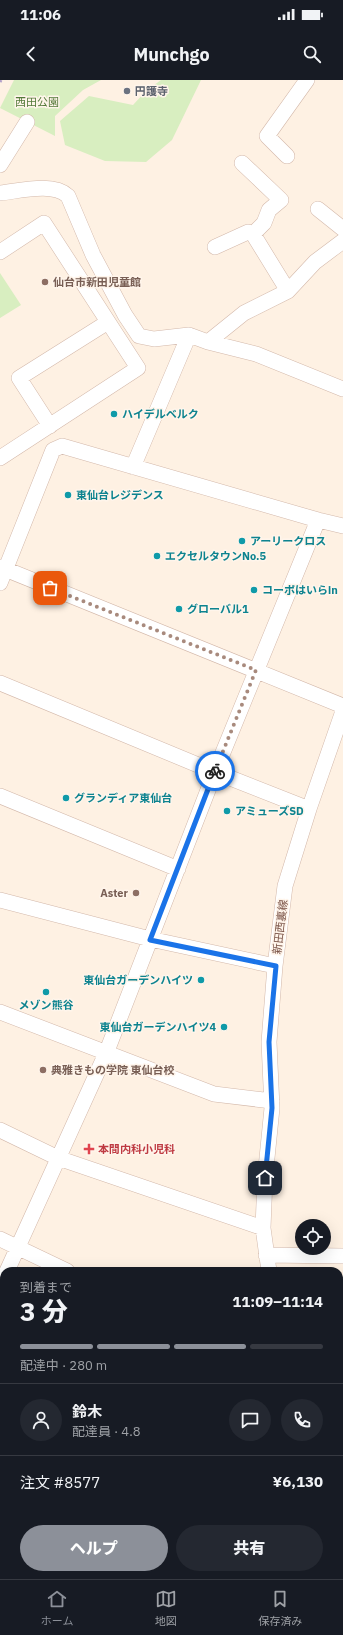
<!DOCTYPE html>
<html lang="ja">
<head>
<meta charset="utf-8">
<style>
	body { margin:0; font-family:"IBM Plex Sans","Noto Sans JP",sans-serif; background:#242831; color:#f1f3f6; height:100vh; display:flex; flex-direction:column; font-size:15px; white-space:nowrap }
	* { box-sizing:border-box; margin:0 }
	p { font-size:13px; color:#9ea1a6 }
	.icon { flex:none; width:22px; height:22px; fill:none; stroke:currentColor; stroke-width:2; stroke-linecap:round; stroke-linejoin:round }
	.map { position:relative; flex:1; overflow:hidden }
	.side { position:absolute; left:0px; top:1187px; width:343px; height:312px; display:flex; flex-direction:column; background:#171b24; border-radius:12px 12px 0 0; box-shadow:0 4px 16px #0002 }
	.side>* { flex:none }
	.controls { position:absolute; left:295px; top:1139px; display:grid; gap:8px }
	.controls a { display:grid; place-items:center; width:36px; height:36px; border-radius:50%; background:#171b24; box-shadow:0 4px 16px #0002; font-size:20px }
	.pin { position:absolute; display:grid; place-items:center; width:34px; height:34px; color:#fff; margin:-17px; border-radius:8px; box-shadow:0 2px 6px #0006 }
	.courier { position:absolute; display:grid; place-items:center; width:40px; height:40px; margin:-20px; border:3px solid #1a73e8; border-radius:50%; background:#fff; color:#222; box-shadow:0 1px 5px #0007 }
	.overview em { font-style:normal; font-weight:800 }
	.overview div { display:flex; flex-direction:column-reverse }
	.overview { display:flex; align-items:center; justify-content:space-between; height:68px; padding:0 20px }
	h1 { font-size:26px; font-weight:800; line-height:30px }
	.bar { display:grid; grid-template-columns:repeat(4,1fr); gap:6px 4px; align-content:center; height:48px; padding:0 20px }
	.bar i { height:5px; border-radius:3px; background:#363941 }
	.bar .on { background:#8c9099 }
	.bar p { grid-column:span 4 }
	.line { display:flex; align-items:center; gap:10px; padding:0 20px; border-top:1px solid #363941 }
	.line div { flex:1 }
	.round { display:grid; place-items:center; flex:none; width:42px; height:42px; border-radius:21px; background:#242831 }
	.cta { display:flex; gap:8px; margin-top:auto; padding:8px 20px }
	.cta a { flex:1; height:46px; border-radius:24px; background:#8c9099; color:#fff; font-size:16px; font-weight:800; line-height:46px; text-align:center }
	.cta a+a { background:#242831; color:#f1f3f6 }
	.status { display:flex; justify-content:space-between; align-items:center; height:28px; padding:0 20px; background:#171b24; direction:ltr }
	.status svg { height:11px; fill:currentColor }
	header { display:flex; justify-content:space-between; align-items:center; height:52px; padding:0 20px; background:#171b24; font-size:18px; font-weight:800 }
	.menu { display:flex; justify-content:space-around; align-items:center; height:56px; border-top:1px solid #363941; background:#171b24; font-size:11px; color:#9ea1a6 }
	.menu a { display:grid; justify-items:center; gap:2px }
	.menu .on { color:#8c9099 }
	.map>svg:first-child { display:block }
</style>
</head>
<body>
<div class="status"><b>11:06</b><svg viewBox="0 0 49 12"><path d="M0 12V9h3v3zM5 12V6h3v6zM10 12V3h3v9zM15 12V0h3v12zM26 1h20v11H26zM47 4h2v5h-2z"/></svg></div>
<header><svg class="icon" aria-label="back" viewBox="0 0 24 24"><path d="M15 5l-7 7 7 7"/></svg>Munchgo<svg class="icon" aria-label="search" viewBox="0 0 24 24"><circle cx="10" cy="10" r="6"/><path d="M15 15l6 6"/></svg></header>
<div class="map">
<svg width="343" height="1499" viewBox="0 0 343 1499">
	<rect width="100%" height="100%" fill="#fef1e3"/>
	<path fill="#d8eec0" d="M 14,0 L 101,0 L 83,10 L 55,36 L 55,56 L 0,28 Z
		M 161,0 L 201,0 L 172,60 L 146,82 L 105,81 L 65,65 L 60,41 L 89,16 L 133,25 L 146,11 Z
		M 0,193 L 21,225 L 0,238 Z"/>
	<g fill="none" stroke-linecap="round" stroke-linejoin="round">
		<defs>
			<path id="minor" d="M 287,76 L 267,56 L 307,0
				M 242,83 L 281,120 L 269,130 L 264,143 L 253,154
				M 0,85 L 27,42
				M 0,113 C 20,111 53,102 68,116 L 93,175 L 125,235 L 139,256 L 154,259 L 189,255 L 208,262 L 256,274 L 343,309
				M 318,129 L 343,149
				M 215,167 L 248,152 L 253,154 L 288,211
				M 0,172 L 44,143 L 138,288 L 0,378
				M 208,262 L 244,233 L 288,211 L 315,182 L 343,161
				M 50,346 L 19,298 L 108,242
				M 133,387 L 189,255
				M 0,487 L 343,626
				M 0,503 L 53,370 L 62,366 L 318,440 L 343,446
				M 0,603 L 215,692 L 309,729
				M 0,716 L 178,789
				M 0,820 L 150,859 L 275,886
				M 0,932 L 214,1014 L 272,1021
				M 0,1050 L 58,1078 L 263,1148
				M 0,1159 L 67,1191
				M 266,1175 L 343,1176
				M 7,1191 L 107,971 L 215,692 L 318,440
				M 269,1191 L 263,1148 L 265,1098 L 272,1028 L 269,962 L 275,886 L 285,806 L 309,729 L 343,631
				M 0,1206 L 4,1197
				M 339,1283 L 343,1283
				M 0,1284 L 4,1286
				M 0,1412 L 4,1414
				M 175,1495 L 184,1499
				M 269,1499 L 271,1495"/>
		</defs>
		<use href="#minor" stroke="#d3b8aa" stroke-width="16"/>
		<use href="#minor" stroke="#fff" stroke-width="15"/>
		<path stroke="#b2a0c9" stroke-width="3" stroke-dasharray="6 4" stroke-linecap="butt" d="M 0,2 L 1,0
			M 339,1469 L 343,1465
			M 339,1480 L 343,1477
			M 304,1499 L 309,1495
			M 317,1499 L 322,1495"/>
	</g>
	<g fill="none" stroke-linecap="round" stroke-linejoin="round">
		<path stroke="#a88a7d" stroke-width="4" stroke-dasharray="0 7.2" d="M 50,508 L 256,590 L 215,691"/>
		<path stroke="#1a73e8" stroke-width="5" d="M 215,691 L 150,860 L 276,886 L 269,962 L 272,1028 L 265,1098"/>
	</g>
	<circle fill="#6b7280" stroke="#fff5eb" stroke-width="1.5" cx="127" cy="11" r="4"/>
	<g fill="#8d6e63" stroke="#fff5eb" stroke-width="1.5">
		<circle cx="45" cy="202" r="4"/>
		<circle cx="136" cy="813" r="4"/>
		<circle cx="43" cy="990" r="4"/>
	</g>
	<g fill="#0f9aa8" stroke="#fff5eb" stroke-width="1.5">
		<circle cx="114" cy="334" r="4"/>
		<circle cx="68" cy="415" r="4"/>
		<circle cx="242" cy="461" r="4"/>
		<circle cx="157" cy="476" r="4"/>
		<circle cx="254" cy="510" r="4"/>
		<circle cx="179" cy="529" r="4"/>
		<circle cx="66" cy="718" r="4"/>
		<circle cx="227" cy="731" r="4"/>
		<circle cx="201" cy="900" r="4"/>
		<circle cx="46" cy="912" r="4"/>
		<circle cx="224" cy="947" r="4"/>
	</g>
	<path fill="#e0444e" stroke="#fff5eb" stroke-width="1.5" d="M87 1063h4v4h4v4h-4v4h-4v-4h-4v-4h4z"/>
	<g text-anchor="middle" stroke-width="3" stroke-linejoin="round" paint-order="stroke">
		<g font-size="11" font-weight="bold" fill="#5b616d" stroke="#fff5eb" text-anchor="start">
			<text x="135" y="15">円護寺</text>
		</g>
		<g font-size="11" fill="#547a3a" stroke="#fff5eb">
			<text x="37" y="26">西田公園</text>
		</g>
		<g font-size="11" font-weight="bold" fill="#785e54" stroke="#fff5eb" text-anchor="start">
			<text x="53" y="206">仙台市新田児童館</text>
			<text x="128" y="817" text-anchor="end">Aster</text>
			<text x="51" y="994">典雅きもの学院 東仙台校</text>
		</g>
		<g font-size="11" font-weight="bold" fill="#0d838f" stroke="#fff5eb" text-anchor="start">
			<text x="122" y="338">ハイデルベルク</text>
			<text x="76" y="419">東仙台レジデンス</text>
			<text x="250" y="465">アーリークロス</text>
			<text x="165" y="480">エクセルタウンNo.5</text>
			<text x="262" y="514">コーポはいらin</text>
			<text x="187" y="533">グローバル1</text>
			<text x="74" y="722">グランディア東仙台</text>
			<text x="235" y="735">アミューズSD</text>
			<text x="193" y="904" text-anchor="end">東仙台ガーデンハイツ</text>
			<text x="46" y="929" text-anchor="middle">メゾン熊谷</text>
			<text x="216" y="951" text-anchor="end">東仙台ガーデンハイツ4</text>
		</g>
		<g font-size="11" fill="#795246" stroke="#fff5eb">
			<text transform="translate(280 847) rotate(-83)" y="4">新田西裏線</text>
		</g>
		<g font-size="11" font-weight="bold" fill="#be3a42" stroke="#fff5eb" text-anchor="start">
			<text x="98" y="1073">本間内科小児科</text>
		</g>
	</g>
</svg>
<div class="controls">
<a><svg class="icon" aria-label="locate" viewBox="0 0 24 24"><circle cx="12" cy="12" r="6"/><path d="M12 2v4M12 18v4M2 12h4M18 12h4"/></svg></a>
</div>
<div class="pin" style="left:50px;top:508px;background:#ea580c"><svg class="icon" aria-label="bag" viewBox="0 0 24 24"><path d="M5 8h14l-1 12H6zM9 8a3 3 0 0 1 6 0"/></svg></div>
<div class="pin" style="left:265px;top:1098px;background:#1f2937"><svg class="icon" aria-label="home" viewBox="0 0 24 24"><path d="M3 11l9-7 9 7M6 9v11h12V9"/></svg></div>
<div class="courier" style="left:215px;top:691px"><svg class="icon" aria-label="bike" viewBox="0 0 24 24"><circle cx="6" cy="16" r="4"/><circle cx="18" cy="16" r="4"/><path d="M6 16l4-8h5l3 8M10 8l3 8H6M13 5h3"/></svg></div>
<section class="side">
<div class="overview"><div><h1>3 分</h1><p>到着まで</p></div><em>11:09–11:14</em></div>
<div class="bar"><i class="on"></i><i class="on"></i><i class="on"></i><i></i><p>配達中 · 280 m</p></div>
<div class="line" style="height:72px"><a class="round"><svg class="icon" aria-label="person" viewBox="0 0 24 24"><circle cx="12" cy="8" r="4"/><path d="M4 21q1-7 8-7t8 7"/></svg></a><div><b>鈴木</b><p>配達員 · 4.8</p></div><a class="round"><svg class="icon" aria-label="chat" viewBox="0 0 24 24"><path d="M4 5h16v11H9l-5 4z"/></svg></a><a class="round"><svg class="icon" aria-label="phone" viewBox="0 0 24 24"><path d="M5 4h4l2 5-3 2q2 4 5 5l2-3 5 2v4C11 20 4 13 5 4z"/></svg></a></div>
<div class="line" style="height:52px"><div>注文 #8577</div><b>¥6,130</b></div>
<div class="cta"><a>ヘルプ</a><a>共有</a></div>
</section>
</div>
<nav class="menu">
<a class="on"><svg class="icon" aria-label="home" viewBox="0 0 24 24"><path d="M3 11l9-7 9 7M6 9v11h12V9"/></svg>ホーム</a>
<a><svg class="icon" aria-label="map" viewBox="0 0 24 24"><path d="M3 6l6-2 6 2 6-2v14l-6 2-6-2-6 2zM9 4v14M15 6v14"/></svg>地図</a>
<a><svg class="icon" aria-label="saved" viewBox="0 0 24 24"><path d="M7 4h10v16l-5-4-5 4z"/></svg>保存済み</a>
</nav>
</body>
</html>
